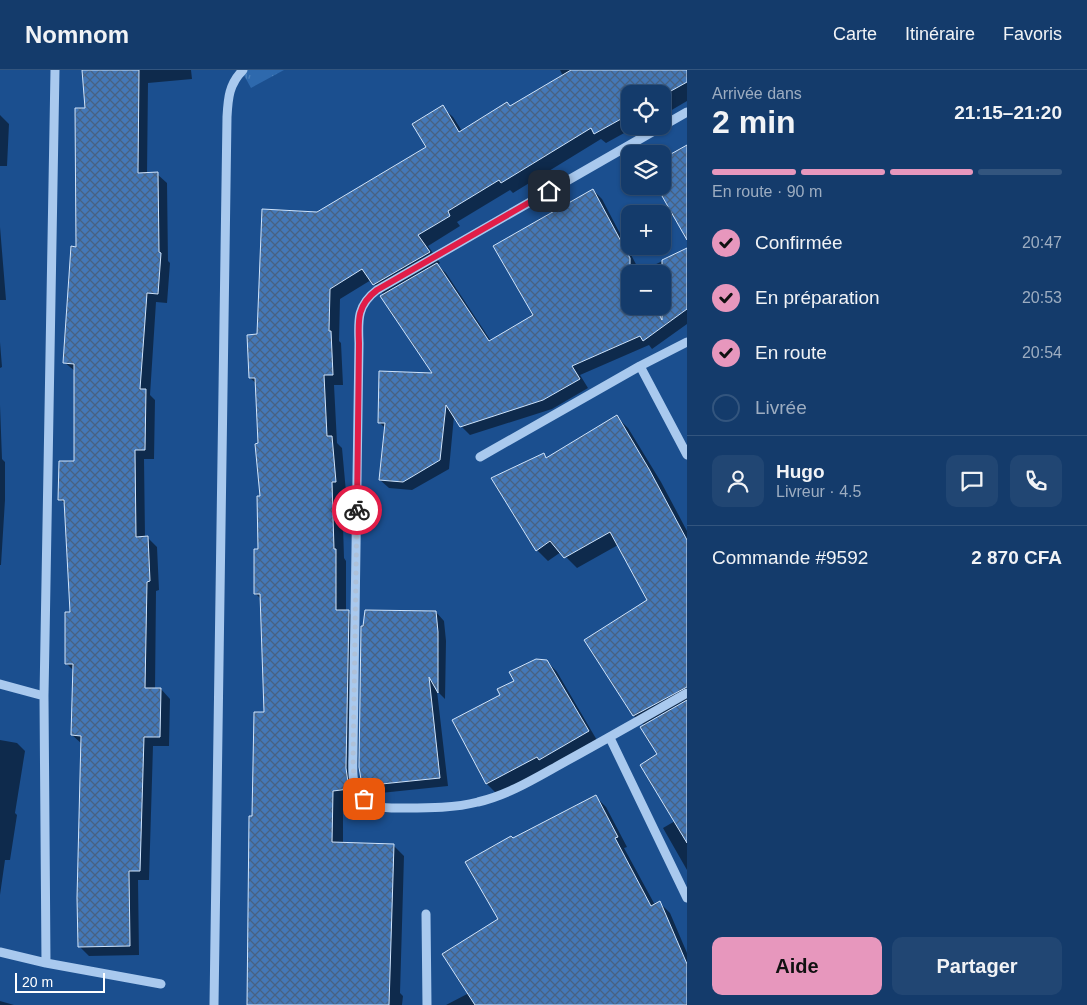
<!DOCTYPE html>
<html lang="fr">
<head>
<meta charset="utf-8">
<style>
	body { margin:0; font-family:Arial,sans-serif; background:#214673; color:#f1f3f6; height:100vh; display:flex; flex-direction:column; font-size:19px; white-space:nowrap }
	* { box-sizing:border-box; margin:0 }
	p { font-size:16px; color:#9dadc1 }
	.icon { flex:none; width:28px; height:28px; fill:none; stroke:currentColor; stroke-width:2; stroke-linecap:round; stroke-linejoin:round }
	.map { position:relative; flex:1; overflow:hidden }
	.drawer { display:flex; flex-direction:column; background:#143b6b; width:400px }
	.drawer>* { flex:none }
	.tools { position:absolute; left:621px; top:15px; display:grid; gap:10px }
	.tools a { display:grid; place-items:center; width:50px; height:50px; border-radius:10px; background:#143b6b; box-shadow:0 1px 4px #0004,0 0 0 1px #33557e; font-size:25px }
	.scale { position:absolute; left:15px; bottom:12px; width:90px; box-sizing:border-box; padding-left:5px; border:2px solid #fff; border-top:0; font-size:14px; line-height:18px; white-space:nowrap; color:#fff; -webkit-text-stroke:4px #1b4f8f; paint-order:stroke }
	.pin { position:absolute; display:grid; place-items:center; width:42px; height:42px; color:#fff; margin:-21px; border-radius:10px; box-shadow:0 2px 8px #0006 }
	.courier { position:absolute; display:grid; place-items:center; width:50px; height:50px; margin:-25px; border:4px solid #e11d48; border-radius:50%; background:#fff; color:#222; box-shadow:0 1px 6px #0007 }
	.overview em { font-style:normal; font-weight:700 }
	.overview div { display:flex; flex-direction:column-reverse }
	.overview { display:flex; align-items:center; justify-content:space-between; height:85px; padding:0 25px }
	h1 { font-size:32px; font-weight:700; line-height:38px }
	.bar { display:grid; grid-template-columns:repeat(4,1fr); gap:8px 5px; align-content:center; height:60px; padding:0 25px }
	.bar i { height:6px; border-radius:4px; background:#33557e }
	.bar .on { background:#e797bd }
	.bar p { grid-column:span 4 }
	.line { display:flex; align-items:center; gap:12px; padding:0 25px; border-top:1px solid #33557e }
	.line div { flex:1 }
	.round { display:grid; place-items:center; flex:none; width:52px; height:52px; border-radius:10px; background:#214673 }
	ol { padding:0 25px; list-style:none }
	li { display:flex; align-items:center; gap:15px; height:55px }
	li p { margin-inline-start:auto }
	li .icon { padding:5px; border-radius:50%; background:#e797bd; color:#111; stroke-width:4 }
	li:last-child { color:#9dadc1 }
	li i { width:28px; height:28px; border:2px solid #33557e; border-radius:50% }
	.cta { display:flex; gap:10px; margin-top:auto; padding:10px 25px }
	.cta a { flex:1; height:58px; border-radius:10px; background:#e797bd; color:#111; font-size:20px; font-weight:700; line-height:58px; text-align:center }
	.cta a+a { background:#214673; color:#f1f3f6 }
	header { display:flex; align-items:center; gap:30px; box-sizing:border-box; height:70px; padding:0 25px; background:#143b6b; border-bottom:1px solid #33557e }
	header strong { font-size:24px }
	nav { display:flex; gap:28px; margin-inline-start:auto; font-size:18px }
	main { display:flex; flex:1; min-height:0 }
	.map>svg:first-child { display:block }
</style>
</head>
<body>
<header>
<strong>Nomnom</strong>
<nav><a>Carte</a><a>Itinéraire</a><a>Favoris</a></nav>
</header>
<main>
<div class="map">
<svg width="687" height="935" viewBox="0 0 687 935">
	<defs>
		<pattern id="grass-tufts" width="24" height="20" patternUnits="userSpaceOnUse" patternTransform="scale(1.25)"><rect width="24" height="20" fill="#2e69ad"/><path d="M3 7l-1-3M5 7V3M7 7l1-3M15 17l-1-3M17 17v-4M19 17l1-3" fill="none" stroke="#4d80b9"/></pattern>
		<pattern id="building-cross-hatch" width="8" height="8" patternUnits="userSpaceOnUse" patternTransform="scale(1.25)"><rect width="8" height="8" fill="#4478b7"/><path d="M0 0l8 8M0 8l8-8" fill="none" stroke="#486282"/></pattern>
	</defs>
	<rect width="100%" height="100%" fill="#1b4f8f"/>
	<path fill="url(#grass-tufts)" d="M 241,0 L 284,0 L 251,18 Z"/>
	<path fill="#0007" fill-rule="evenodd" d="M 83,0 L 191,0 L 192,9 L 148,13 L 147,104 L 157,104 L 167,113 L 168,191 L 170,193 L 167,233 L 156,232 L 150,325 L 155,330 L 154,389 L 144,389 L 145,467 L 147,467 L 157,477 L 159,520 L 156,521 L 155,619 L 161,619 L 170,629 L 169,676 L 153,676 L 149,810 L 138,810 L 139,885 L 89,886 L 79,876 L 82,674 L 72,665 L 74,601 L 66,593 L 71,543 L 66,435 L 60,429 L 75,393 L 76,302 L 64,292 L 78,178 L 87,39 Z
		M 560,0 L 687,0 L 687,31 L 670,41 L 668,39 L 662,42 L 662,24 L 630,24 L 630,56 L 637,56 L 606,73 L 601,69 L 513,123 L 510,120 L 457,152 L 460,156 L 428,176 L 440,193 L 437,195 L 446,203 L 491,271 L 535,245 L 593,120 L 602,129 L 639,200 L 642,198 L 644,200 L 687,179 L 687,254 L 652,279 L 649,275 L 580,305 L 588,318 L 552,339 L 470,365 L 461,356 L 454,346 L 449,399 L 412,420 L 389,418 L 380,410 L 386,359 L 379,352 L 434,304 L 384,225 L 371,210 L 340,229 L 339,271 L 341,273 L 343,315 L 334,315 L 337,373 L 342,378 L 346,422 L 342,422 L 344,488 L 346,491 L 346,542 L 348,542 L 359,552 L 357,709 L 359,729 L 343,731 L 343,774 L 393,775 L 404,786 L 400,923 L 403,926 L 402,935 L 248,935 L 253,747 L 265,644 L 262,530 L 255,523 L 260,480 L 262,427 L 260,375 L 257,314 L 250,308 L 258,265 L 317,143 L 427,77 L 442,37 L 453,47 L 462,61 L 510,37 L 563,6 ZM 630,204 L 662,204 L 662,236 L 630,236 Z
		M 0,45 L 9,54 L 7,96 L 0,96 Z
		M 0,157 L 6,230 L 0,230 Z
		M 0,272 L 2,297 L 0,298 Z
		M 0,335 L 2,389 L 5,392 L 5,430 L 1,495 L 0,495 Z
		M 617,347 L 628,358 L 661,412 L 687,461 L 687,800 L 663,758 L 675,751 L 659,684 L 645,656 L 634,646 L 586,570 L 648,531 L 618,475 L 577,498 L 561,482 L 548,491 L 537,480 L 543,384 L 547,388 Z
		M 436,542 L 444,551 L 446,571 L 445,629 L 437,621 L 448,716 L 371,724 L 363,716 Z
		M 547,591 L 557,602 L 598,672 L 497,724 L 487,714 L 502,625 L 516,611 Z
		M 0,670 L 17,673 L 25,681 L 15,743 L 17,745 L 10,790 L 5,790 L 0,825 Z
		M 596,727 L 606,737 L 627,777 L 624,778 L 655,835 L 660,833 L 670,843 L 687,883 L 687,935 L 446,935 L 469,923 L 499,849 L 513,769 Z
		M 0,931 L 14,935 L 0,935 Z"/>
	<path fill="url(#building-cross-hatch)" stroke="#cfe3fa" d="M 82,0 L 139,0 L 138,103 L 158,102 L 159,182 L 161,183 L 158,224 L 147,223 L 140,319 L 146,319 L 145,380 L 135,380 L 136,467 L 148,466 L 150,511 L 147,512 L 145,618 L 161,618 L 160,667 L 144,667 L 140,801 L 129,801 L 130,876 L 78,877 L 77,828 L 81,666 L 71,665 L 73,594 L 65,594 L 65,542 L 70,542 L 64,430 L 58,430 L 59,391 L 74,391 L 74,294 L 63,293 L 71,176 L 76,177 L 75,38 L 85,38 Z
		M 571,0 L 687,0 L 687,12 L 662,26 L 662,24 L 630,24 L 630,44 L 594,64 L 591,58 L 501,113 L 499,110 L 448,141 L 450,146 L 418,165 L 430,182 L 373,215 L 362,199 L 330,219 L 329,261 L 331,261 L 333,305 L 324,305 L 327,366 L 332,366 L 336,412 L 332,412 L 334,479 L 336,479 L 336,540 L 349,540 L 346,698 L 349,719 L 333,721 L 332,772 L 394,774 L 389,935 L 247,935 L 249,746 L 252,746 L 254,642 L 264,642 L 260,524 L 254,524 L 254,479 L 258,479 L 257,426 L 260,426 L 255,374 L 258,373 L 255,308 L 249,308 L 247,265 L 257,264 L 262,139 L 317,142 L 426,77 L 412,54 L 443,35 L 459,62 L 507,32 L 510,36 Z
		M 687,75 L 687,170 L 662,126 L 662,89 Z
		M 593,119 L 630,188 L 630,236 L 655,236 L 662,250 L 662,190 L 687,178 L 687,239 L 643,271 L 640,266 L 572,296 L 580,309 L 543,330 L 460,357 L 446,335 L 440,390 L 403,412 L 379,410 L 385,353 L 378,353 L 379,301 L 432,303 L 380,226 L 437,193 L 489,271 L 533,245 L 493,176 Z
		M 617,345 L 649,399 L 687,470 L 687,617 L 633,646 L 584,570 L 647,530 L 610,462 L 564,488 L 550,471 L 536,481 L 491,408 L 544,383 L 546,388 Z
		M 365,540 L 436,541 L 438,562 L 438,623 L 429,607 L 440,708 L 362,716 L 359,697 L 361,556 L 363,556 Z
		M 536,589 L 547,590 L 589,661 L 539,690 L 537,687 L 486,714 L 452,650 L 500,625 L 497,619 L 514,611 L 509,602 Z
		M 687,630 L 687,773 L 640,695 L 657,684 L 640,657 Z
		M 596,725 L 618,767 L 615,768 L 651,836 L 660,831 L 687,894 L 687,935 L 475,935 L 442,884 L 498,849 L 465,792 L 511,766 L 513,768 Z"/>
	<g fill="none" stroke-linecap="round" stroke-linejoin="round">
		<path stroke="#a9c9ee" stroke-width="9" d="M 687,42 L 377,220 C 357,235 358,250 359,273 L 353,682 C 353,694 351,712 358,723 C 368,740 389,738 406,738 C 429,738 455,738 478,732 C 508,725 534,709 561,694 C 603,671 645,647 687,623
			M 640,296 L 687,385
			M 480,387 L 640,296 L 687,272
			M 0,614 L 44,626
			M 610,668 L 687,828
			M 426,844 L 427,935
			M 0,882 L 46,893 L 161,914
			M 46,893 L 44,626 L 55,0
			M 214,935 L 227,47 C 228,28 229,14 243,0"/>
	</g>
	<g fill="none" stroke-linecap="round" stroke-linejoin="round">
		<path stroke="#afc1d8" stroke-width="5" stroke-dasharray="0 9" d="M 357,440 L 353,694 C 354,708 354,719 364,729"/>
		<path stroke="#e11d48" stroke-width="6" d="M 357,440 L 359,273 C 358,250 357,235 377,220 L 549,121"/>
	</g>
</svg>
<div class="tools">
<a><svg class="icon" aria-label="locate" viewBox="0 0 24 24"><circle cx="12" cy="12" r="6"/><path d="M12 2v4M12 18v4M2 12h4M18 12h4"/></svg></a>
<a><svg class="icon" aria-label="layers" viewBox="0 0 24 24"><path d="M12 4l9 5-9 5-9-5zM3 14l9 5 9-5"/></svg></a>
<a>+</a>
<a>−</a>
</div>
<div class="scale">20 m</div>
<div class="pin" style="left:364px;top:729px;background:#ea580c"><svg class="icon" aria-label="bag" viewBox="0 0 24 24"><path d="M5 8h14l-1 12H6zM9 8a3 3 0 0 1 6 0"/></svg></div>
<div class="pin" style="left:549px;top:121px;background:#1f2937"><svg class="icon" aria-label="home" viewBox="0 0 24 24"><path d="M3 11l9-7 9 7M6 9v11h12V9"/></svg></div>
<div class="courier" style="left:357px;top:440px"><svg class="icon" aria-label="bike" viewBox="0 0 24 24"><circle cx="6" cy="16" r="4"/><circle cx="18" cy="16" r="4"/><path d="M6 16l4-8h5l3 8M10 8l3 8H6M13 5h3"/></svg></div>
</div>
<section class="drawer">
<div class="overview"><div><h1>2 min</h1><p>Arrivée dans</p></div><em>21:15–21:20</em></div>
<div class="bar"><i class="on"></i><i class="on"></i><i class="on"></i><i></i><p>En route · 90 m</p></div>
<ol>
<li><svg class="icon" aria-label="check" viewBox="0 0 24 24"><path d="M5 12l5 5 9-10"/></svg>Confirmée<p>20:47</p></li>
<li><svg class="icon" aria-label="check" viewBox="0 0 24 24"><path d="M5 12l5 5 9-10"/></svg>En préparation<p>20:53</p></li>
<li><svg class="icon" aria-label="check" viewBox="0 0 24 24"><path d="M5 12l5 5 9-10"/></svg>En route<p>20:54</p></li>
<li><i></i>Livrée</li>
</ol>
<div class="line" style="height:90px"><a class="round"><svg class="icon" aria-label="person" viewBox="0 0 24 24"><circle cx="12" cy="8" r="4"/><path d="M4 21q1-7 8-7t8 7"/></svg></a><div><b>Hugo</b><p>Livreur · 4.5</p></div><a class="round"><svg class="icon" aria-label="chat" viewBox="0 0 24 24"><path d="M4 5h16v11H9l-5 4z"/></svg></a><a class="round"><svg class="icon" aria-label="phone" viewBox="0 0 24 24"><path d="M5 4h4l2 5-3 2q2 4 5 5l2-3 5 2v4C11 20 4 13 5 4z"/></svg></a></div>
<div class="line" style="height:65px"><div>Commande #9592</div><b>2 870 CFA</b></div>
<div class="cta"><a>Aide</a><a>Partager</a></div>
</section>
</main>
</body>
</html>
